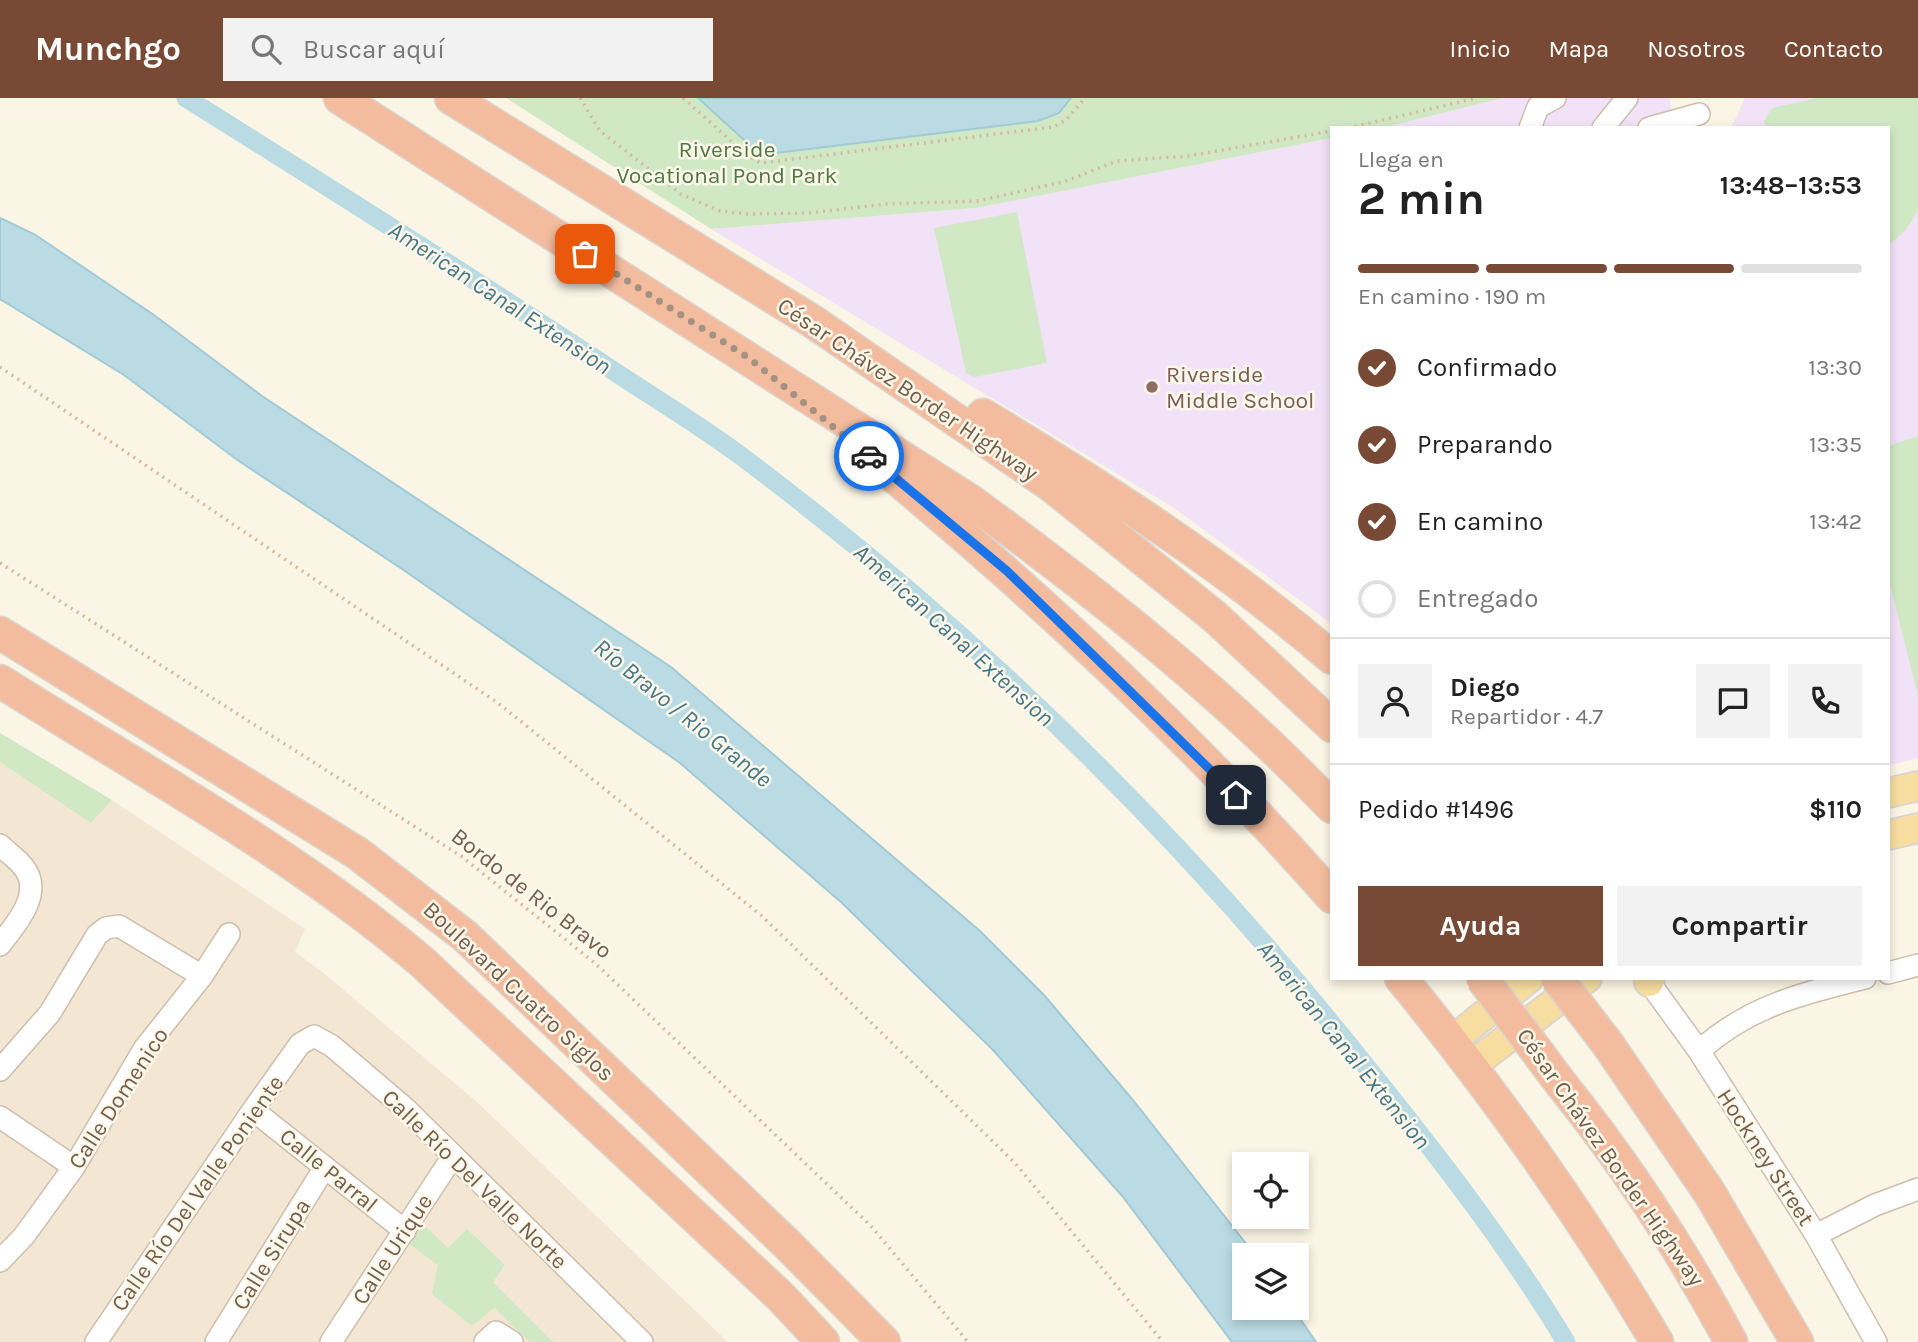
<!DOCTYPE html>
<html lang="es">
<head>
<meta charset="utf-8">
<style>
	body { margin:0; font-family:Karla,sans-serif; background:#f2f2f2; color:#222; height:100vh; display:flex; flex-direction:column; font-size:26px; white-space:nowrap }
	* { box-sizing:border-box; margin:0 }
	p { font-size:23px; color:#767676 }
	.icon { flex:none; width:38px; height:38px; fill:none; stroke:currentColor; stroke-width:2; stroke-linecap:round; stroke-linejoin:round }
	.map { position:relative; flex:1; overflow:hidden }
	.drawer { position:absolute; left:1330px; top:28px; width:560px; height:854px; display:flex; flex-direction:column; background:#fff; border-radius:0px; box-shadow:0 4px 10px #0003 }
	.drawer>* { flex:none }
	.tools { position:absolute; left:1232px; top:1054px; display:grid; gap:14px }
	.tools a { display:grid; place-items:center; width:77px; height:77px; border-radius:0px; background:#fff; box-shadow:0 4px 10px #0003; font-size:35px }
	.pin { position:absolute; display:grid; place-items:center; width:60px; height:60px; color:#fff; margin:-30px; border-radius:14px; box-shadow:0 4px 10px #0006 }
	.courier { position:absolute; display:grid; place-items:center; width:70px; height:70px; margin:-35px; border:5px solid #1a73e8; border-radius:50%; background:#fff; color:#222; box-shadow:0 2px 9px #0007 }
	.overview em { font-style:normal; font-weight:700 }
	.overview div { display:flex; flex-direction:column-reverse }
	.overview { display:flex; align-items:center; justify-content:space-between; height:119px; padding:0 28px }
	h1 { font-size:46px; font-weight:700; line-height:52px }
	.bar { display:grid; grid-template-columns:repeat(4,1fr); gap:10px 7px; align-content:center; height:84px; padding:0 28px }
	.bar i { height:9px; border-radius:5px; background:#e0e0e0 }
	.bar .active { background:#784a36 }
	.bar p { grid-column:span 4 }
	.line { display:flex; align-items:center; gap:18px; padding:0 28px; border-top:2px solid #e0e0e0 }
	.line div { flex:1 }
	.round { display:grid; place-items:center; flex:none; width:74px; height:74px; border-radius:0px; background:#f2f2f2 }
	ol { padding:0 28px; list-style:none }
	li { display:flex; align-items:center; gap:21px; height:77px }
	li p { margin-inline-start:auto }
	li .icon { padding:7px; border-radius:50%; background:#784a36; color:#fff; stroke-width:4 }
	li:last-child { color:#767676 }
	li i { width:38px; height:38px; border:4px solid #e0e0e0; border-radius:50% }
	.button { display:flex; gap:14px; margin-top:auto; padding:14px 28px }
	.button a { flex:1; height:80px; border-radius:0px; background:#784a36; color:#fff; font-size:28px; font-weight:700; line-height:80px; text-align:center }
	.button a+a { background:#f2f2f2; color:#222 }
	header { display:flex; align-items:center; gap:42px; box-sizing:border-box; height:98px; padding:0 35px; background:#784a36; color:#fff }
	header strong { font-size:33px }
	nav { display:flex; gap:38px; margin-inline-start:auto; font-size:24px }
	.search { width:490px; height:63px; background:#f2f2f2; display:flex; align-items:center; gap:18px; box-sizing:border-box; padding:0 24px; border-radius:0px; color:#767676; font-size:26px }
	.map>svg:first-child { display:block }
</style>
</head>
<body>
<header>
<strong>Munchgo</strong>
<div class="search"><svg class="icon" aria-label="search" viewBox="0 0 24 24"><circle cx="10" cy="10" r="6"/><path d="M15 15l6 6"/></svg>Buscar aquí</div>
<nav><a>Inicio</a><a>Mapa</a><a>Nosotros</a><a>Contacto</a></nav>
</header>
<div class="map">
<svg width="1918" height="1244" viewBox="0 0 1918 1244">
	<rect width="100%" height="100%" fill="#fbf5e5"/>
	<path fill="#f3e7d4" d="M 0,664 L 90,724 L 112,702 L 305,831 L 295,854 L 321,873 L 476,1003 L 728,1244 L 0,1244 Z"/>
	<path fill="#f2e2f8" d="M 1503,0 L 1669,0 L 1676,30 L 1382,30 Z
		M 1745,0 L 1918,0 L 1918,660 L 1891,667 L 1888,656 L 1888,30 L 1731,30 Z
		M 1332,40 L 1332,526 L 1174,410 L 711,131 L 976,110 Z"/>
	<path fill="#d0e9c4" d="M 506,0 L 1503,0 L 1382,30 L 1332,30 L 1332,40 L 976,110 L 711,131 Z
		M 1816,0 L 1918,0 L 1918,113 L 1906,132 L 1888,148 L 1888,30 L 1766,30 L 1764,23 L 1772,10 Z
		M 1017,114 L 1047,265 L 975,279 L 966,275 L 934,130 Z
		M 1918,338 L 1918,598 L 1888,479 L 1888,348 Z
		M 0,635 L 112,702 L 91,725 L 0,664 Z
		M 419,1122 L 448,1150 L 467,1131 L 505,1167 L 493,1184 L 553,1244 L 530,1244 L 494,1210 L 472,1228 L 432,1196 L 438,1167 L 405,1143 Z"/>
	<path fill="#badbe4" stroke="#a1c9d6" stroke-width="2" d="M 698,0 L 1071,0 L 1059,15 L 1038,23 L 776,55 L 754,51 Z
		M 0,120 L 34,136 L 154,217 L 262,298 L 671,569 L 980,833 L 1044,897 L 1132,1001 L 1255,1157 L 1244,1157 L 1244,1209 L 1292,1209 L 1316,1244 L 1232,1244 L 1123,1099 L 993,952 L 842,805 L 680,665 L 405,473 L 236,361 L 124,277 L 0,201 Z"/>
	<g fill="none" stroke-linecap="round" stroke-linejoin="round">
		<path stroke="#badbe4" stroke-width="19" d="M 186,0 C 325,87 464,174 600,264 C 649,297 702,328 749,364 C 983,540 1191,747 1373,977 C 1442,1063 1509,1150 1566,1244"/>
		<defs>
			<path id="minor" d="M 1530,30 L 1538,9 L 1555,0
				M 1603,30 L 1627,0
				M 1649,30 L 1699,16
				M 0,747 C 8,755 19,762 25,771 C 43,797 15,827 0,847
				M 1888,875 L 1918,867
				M 1646,880 L 1699,953 L 1816,1137 L 1876,1244
				M 1699,953 C 1749,908 1801,896 1865,880
				M 0,972 L 50,915 L 97,837 L 106,830 L 119,828 L 202,878
				M 253,1012 L 405,1133
				M 0,1019 L 74,1069
				M 1816,1137 L 1875,1107 L 1918,1091
				M 0,1163 L 24,1138 L 74,1069 L 144,951 L 202,878 L 229,836
				M 96,1244 L 253,1012 L 300,946 L 314,938 L 332,948 L 406,1011 L 642,1244
				M 216,1244 L 325,1069
				M 331,1244 L 453,1058
				M 485,1244 L 496,1234 L 512,1244"/>
			<path id="major" d="M 1888,695 L 1918,688
				M 1888,737 L 1918,730
				M 1649,884 L 1650,880
				M 1451,944 L 1529,880
				M 1471,968 L 1587,880"/>
			<path id="highway" d="M 340,0 L 972,404 C 1099,497 1223,595 1332,709
				M 451,0 L 812,223 L 1052,388 L 1215,519 L 1332,628
				M 983,317 C 1105,391 1224,467 1332,560
				M 867,356 C 1032,492 1190,638 1332,799
				M 0,535 L 357,755 L 465,838 L 789,1148 L 884,1244
				M 0,583 C 142,673 294,755 422,864 L 781,1199 L 823,1244
				M 1401,880 C 1494,994 1582,1117 1657,1244
				M 1607,945 L 1709,1094 L 1797,1244
				M 1562,987 C 1625,1065 1684,1156 1731,1244"/>
		</defs>
		<use href="#minor" stroke="#cdbdac" stroke-width="24"/>
		<use href="#major" stroke="#dbd5d0" stroke-width="32"/>
		<use href="#highway" stroke="#dbd5d0" stroke-width="35"/>
		<path stroke="#d5b9a1" stroke-width="3.5" stroke-dasharray="2 5" stroke-linecap="butt" d="M 580,0 L 600,33 L 681,96 L 720,113 L 748,116 L 808,115 L 886,106 L 977,103 L 1063,84 L 1117,63 L 1188,58 L 1332,33
			M 683,0 L 748,58 L 761,65 L 1053,29 L 1066,22 L 1085,0
			M 1348,30 L 1477,0
			M 0,269 L 498,605 L 762,818 L 1015,1065 L 1163,1244
			M 0,465 L 461,758 L 596,866 L 871,1128 L 968,1244"/>
		<use href="#minor" stroke="#fff" stroke-width="21"/>
		<use href="#major" stroke="#f7dea0" stroke-width="28"/>
		<use href="#highway" stroke="#f3bc9e" stroke-width="32"/>
		<defs>
			<path id="highway-bridge" d="M 1482,880 L 1562,987
				M 1557,880 L 1607,945"/>
		</defs>
		<use href="#highway-bridge" stroke="#dbd5d0" stroke-width="35" stroke-linecap="butt"/>
		<use href="#highway-bridge" stroke="#f3bc9e" stroke-width="32"/>
	</g>
	<g fill="none" stroke-linecap="round" stroke-linejoin="round">
		<path stroke="#a39281" stroke-width="7" stroke-dasharray="0 12.6" d="M 585,156 L 749,260 L 869,358"/>
		<path stroke="#1a73e8" stroke-width="9" d="M 869,358 L 1007,473 L 1236,697"/>
	</g>
	<circle fill="#8d6e63" stroke="#fef8eb" stroke-width="2.5" cx="1152" cy="289" r="7"/>
	<g text-anchor="middle" stroke-width="5" stroke-linejoin="round" paint-order="stroke">
		<g font-size="23" fill="#4f7843" stroke="#fef8eb">
			<text x="727" y="59">Riverside<tspan x="727" dy="26">Vocational Pond Park</tspan></text>
		</g>
		<g font-size="23" fill="#785e54" stroke="#fef8eb" text-anchor="start">
			<text x="1166" y="284">Riverside<tspan x="1166" dy="26">Middle School</tspan></text>
		</g>
		<g font-size="23" fill="#735d4b" stroke="#fef8eb">
			<text transform="translate(908 291) rotate(34)" y="8">César Chávez Border Highway</text>
			<text transform="translate(532 795) rotate(38)" y="8">Bordo de Rio Bravo</text>
			<text transform="translate(519 893) rotate(43)" y="8">Boulevard Cuatro Siglos</text>
			<text transform="translate(118 1000) rotate(-57)" y="8">Calle Domenico</text>
			<text transform="translate(1611 1059) rotate(55)" y="8">César Chávez Border Highway</text>
			<text transform="translate(1766 1059) rotate(57)" y="8">Hockney Street</text>
			<text transform="translate(329 1072) rotate(39)" y="8">Calle Parral</text>
			<text transform="translate(475 1081) rotate(44)" y="8">Calle Río Del Valle Norte</text>
			<text transform="translate(197 1095) rotate(-55)" y="8">Calle Río Del Valle Poniente</text>
			<text transform="translate(392 1151) rotate(-57)" y="8">Calle Urique</text>
			<text transform="translate(271 1156) rotate(-58)" y="8">Calle Sirupa</text>
		</g>
		<g font-size="24" font-style="italic" fill="#467686" stroke="#fef8eb">
			<text transform="translate(500 200) rotate(33)" y="8">American Canal Extension</text>
			<text transform="translate(954 537) rotate(42)" y="8">American Canal Extension</text>
			<text transform="translate(683 615) rotate(39)" y="8">Río Bravo / Rio Grande</text>
			<text transform="translate(1344 947) rotate(51)" y="8">American Canal Extension</text>
		</g>
	</g>
</svg>
<div class="tools">
<a><svg class="icon" aria-label="locate" viewBox="0 0 24 24"><circle cx="12" cy="12" r="6"/><path d="M12 2v4M12 18v4M2 12h4M18 12h4"/></svg></a>
<a><svg class="icon" aria-label="layers" viewBox="0 0 24 24"><path d="M12 4l9 5-9 5-9-5zM3 14l9 5 9-5"/></svg></a>
</div>
<div class="pin" style="left:585px;top:156px;background:#ea580c"><svg class="icon" aria-label="bag" viewBox="0 0 24 24"><path d="M5 8h14l-1 12H6zM9 8a3 3 0 0 1 6 0"/></svg></div>
<div class="pin" style="left:1236px;top:697px;background:#1f2937"><svg class="icon" aria-label="home" viewBox="0 0 24 24"><path d="M3 11l9-7 9 7M6 9v11h12V9"/></svg></div>
<div class="courier" style="left:869px;top:358px"><svg class="icon" aria-label="car" viewBox="0 0 24 24"><path d="M5 17H2v-5l4-1 3-4h7l3 4 3 1v5h-3M9 17h6M6 11h13"/><circle cx="7" cy="17" r="2"/><circle cx="17" cy="17" r="2"/></svg></div>
<section class="drawer">
<div class="overview"><div><h1>2 min</h1><p>Llega en</p></div><em>13:48–13:53</em></div>
<div class="bar"><i class="active"></i><i class="active"></i><i class="active"></i><i></i><p>En camino · 190 m</p></div>
<ol>
<li><svg class="icon" aria-label="check" viewBox="0 0 24 24"><path d="M5 12l5 5 9-10"/></svg>Confirmado<p>13:30</p></li>
<li><svg class="icon" aria-label="check" viewBox="0 0 24 24"><path d="M5 12l5 5 9-10"/></svg>Preparando<p>13:35</p></li>
<li><svg class="icon" aria-label="check" viewBox="0 0 24 24"><path d="M5 12l5 5 9-10"/></svg>En camino<p>13:42</p></li>
<li><i></i>Entregado</li>
</ol>
<div class="line" style="height:126px"><a class="round"><svg class="icon" aria-label="person" viewBox="0 0 24 24"><circle cx="12" cy="8" r="4"/><path d="M4 21q1-7 8-7t8 7"/></svg></a><div><b>Diego</b><p>Repartidor · 4.7</p></div><a class="round"><svg class="icon" aria-label="chat" viewBox="0 0 24 24"><path d="M4 5h16v11H9l-5 4z"/></svg></a><a class="round"><svg class="icon" aria-label="phone" viewBox="0 0 24 24"><path d="M5 4h4l2 5-3 2q2 4 5 5l2-3 5 2v4C11 20 4 13 5 4z"/></svg></a></div>
<div class="line" style="height:91px"><div>Pedido #1496</div><b>$110</b></div>
<div class="button"><a>Ayuda</a><a>Compartir</a></div>
</section>
</div>
</body>
</html>
